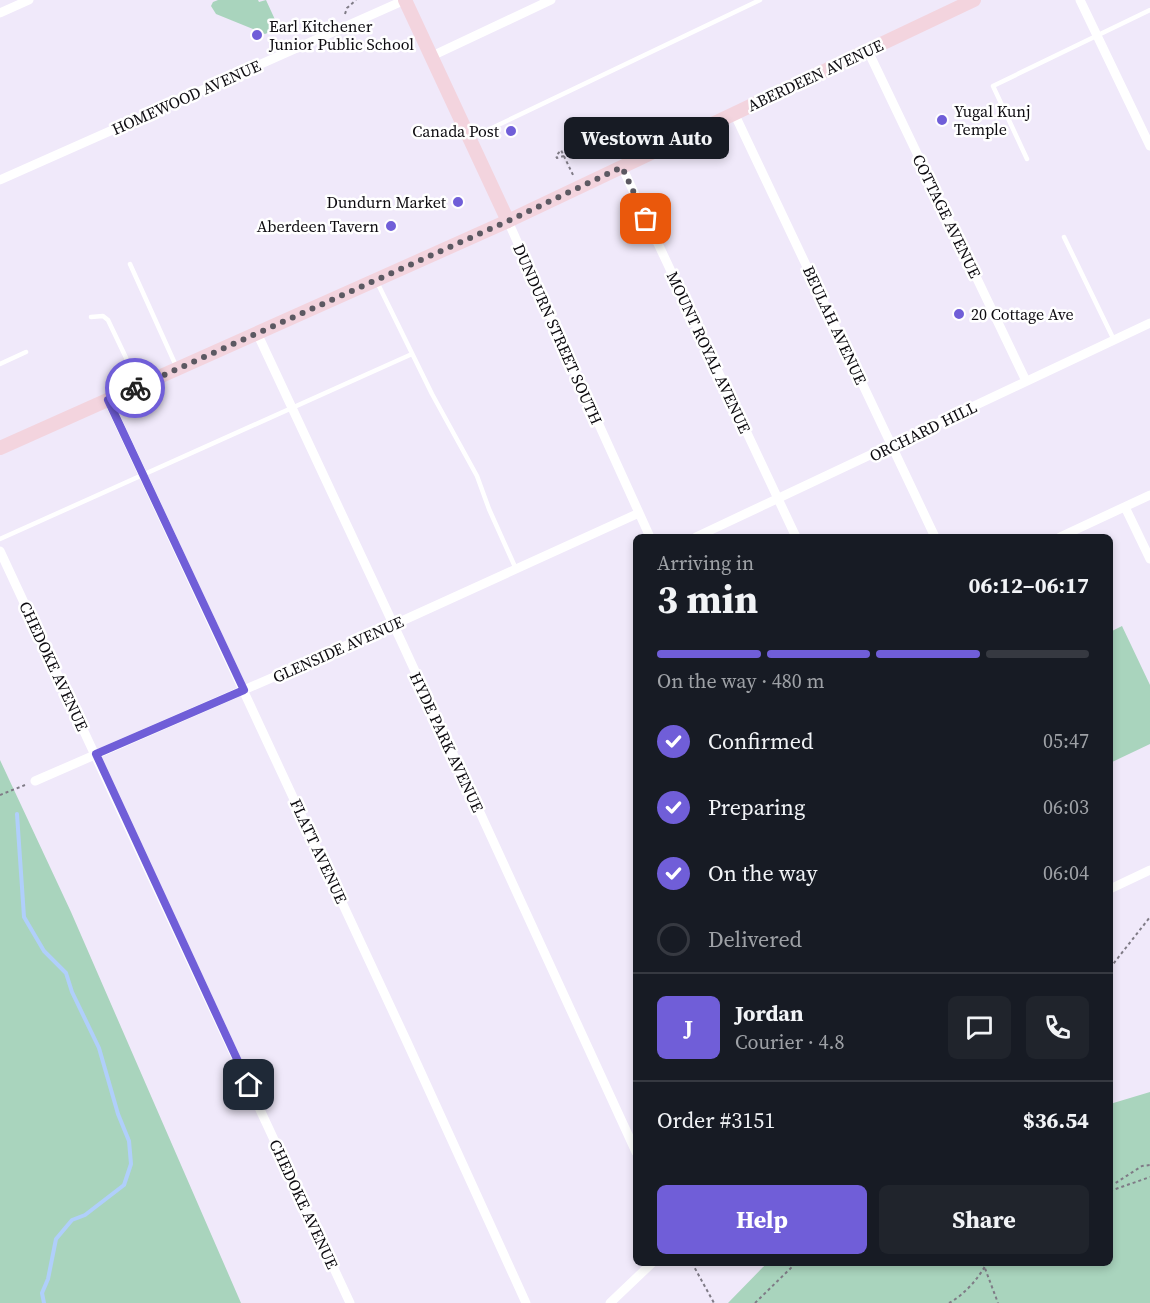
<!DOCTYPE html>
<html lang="en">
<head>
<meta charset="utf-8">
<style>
	body { margin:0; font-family:"Source Serif 4",serif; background:#20242c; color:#f1f3f6; height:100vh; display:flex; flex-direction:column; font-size:22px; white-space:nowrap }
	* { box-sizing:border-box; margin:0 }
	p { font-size:20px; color:#9ea1a6 }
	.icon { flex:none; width:33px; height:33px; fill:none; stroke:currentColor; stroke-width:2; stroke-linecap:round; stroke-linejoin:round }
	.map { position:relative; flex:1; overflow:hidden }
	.side { position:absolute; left:633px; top:534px; width:480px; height:732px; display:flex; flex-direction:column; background:#171b24; border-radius:9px; box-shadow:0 3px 9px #0003 }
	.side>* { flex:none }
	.pin { position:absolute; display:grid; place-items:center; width:51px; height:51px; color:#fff; margin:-26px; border-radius:12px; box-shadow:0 3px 9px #0006 }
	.courier { position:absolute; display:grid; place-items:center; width:60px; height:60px; margin:-30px; border:4px solid #705ed8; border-radius:50%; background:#fff; color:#222; box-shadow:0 2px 8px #0007 }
	.bubble { position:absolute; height:42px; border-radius:9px; background:#171b24; box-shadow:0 3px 9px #0003; font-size:20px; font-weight:700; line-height:42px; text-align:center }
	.headline em { font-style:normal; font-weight:700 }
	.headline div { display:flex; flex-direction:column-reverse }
	.headline { display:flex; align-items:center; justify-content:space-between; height:102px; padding:0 24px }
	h1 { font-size:39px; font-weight:700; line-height:45px }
	.bar { display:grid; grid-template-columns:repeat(4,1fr); gap:9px 6px; align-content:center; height:72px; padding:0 24px }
	.bar i { height:8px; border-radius:4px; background:#363941 }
	.bar .active { background:#705ed8 }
	.bar p { grid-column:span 4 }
	.line { display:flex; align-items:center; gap:15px; padding:0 24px; border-top:2px solid #363941 }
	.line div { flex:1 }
	.round { display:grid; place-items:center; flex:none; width:63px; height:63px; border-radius:9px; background:#20242c }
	ol { padding:0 24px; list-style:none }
	li { display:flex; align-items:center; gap:18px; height:66px }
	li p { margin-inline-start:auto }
	li .icon { padding:6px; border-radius:50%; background:#705ed8; color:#fff; stroke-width:4 }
	li:last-child { color:#9ea1a6 }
	li i { width:33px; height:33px; border:3px solid #363941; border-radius:50% }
	.primary-button { display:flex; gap:12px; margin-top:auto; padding:12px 24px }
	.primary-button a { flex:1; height:69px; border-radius:9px; background:#705ed8; color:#fff; font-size:24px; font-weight:700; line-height:69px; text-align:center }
	.primary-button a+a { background:#20242c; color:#f1f3f6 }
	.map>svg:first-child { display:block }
</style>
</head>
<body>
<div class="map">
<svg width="1150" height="1303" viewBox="0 0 1150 1303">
	<rect width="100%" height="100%" fill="#f0e9fa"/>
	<path fill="#a9d4bd" d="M 218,0 L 258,0 L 259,2 L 266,0 L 277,24 L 274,30 L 265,34 L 216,14 L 211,6 L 213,2 Z
		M 1122,626 L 1150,685 L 1150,744 L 1110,763 L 1110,632 Z
		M 0,760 L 71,912 L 241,1303 L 0,1303 Z
		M 1150,1092 L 1150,1303 L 728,1303 L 767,1263 L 1110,1263 L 1110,1104 Z"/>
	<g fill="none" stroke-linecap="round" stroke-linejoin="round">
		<path stroke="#b0cffb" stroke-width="4" d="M 17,814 L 24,917 L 44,951 L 66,973 L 72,992 L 99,1048 L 118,1114 L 129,1141 L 131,1164 L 124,1185 L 85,1215 L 72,1220 L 56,1239 L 48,1279 L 42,1293 L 44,1303"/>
		<path stroke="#7f7b86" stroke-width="2" stroke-dasharray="3 3" stroke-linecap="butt" d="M 345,14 L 347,8 L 356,0
			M 564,156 L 557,158 L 556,156 L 561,150 L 574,177
			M 1110,650 L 1115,647
			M 0,795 L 25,785
			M 1110,968 L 1150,917
			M 1110,1184 L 1114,1184 L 1142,1166 L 1150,1165
			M 1110,1191 L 1150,1177
			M 692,1263 L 714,1303
			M 983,1263 L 998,1303
			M 755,1303 L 796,1263
			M 949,1303 C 964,1295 978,1279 987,1263"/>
		<path stroke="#fff" stroke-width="4.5" d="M 471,138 L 760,0
			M 1027,159 L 993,86 L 1150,10
			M 1064,237 L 1114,340
			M 130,264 L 177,368
			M 377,282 L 432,394 L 477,476 L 489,509 L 516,569
			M 91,317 L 103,316 L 108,320 L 139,385
			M 0,364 L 26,352
			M 0,539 L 412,354"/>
		<path stroke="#fff" stroke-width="9" d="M 1080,0 L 1150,146
			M 0,13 L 29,0
			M 868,51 L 1026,381
			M 432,56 L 551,0
			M 734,113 L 935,537
			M 622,167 L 796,537
			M 0,180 L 405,0
			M 508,221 L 571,363 L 650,537
			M 257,333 L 403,645 L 636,1152
			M 108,400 L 407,1042 L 526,1303
			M 1125,507 L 1150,559
			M 696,537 L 1150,323
			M 1060,537 L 1150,495
			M 0,551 L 350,1303
			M 35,781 L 393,625 L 639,513
			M 1110,889 L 1150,870
			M 610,1303 L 652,1263"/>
		<path stroke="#f3d4de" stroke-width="14" d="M 405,0 L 508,221
			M 0,448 L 508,221 L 974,0"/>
	</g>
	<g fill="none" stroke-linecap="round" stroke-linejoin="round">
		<path stroke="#5c5962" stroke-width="6" stroke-dasharray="0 10.8" d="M 135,388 L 508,221 L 622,167 L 646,219"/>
		<path stroke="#705ed8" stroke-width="8" d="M 135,388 L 108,400 L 244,690 L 96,754 L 249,1085"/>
	</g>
	<g fill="#705ed8" stroke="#fff" stroke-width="2">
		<circle cx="257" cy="35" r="6"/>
		<circle cx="942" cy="120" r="6"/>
		<circle cx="511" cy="131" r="6"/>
		<circle cx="458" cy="202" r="6"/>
		<circle cx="391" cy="226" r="6"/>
		<circle cx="959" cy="314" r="6"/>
	</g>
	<g text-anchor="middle" stroke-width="5" stroke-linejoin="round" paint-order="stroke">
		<g font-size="16" fill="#0d0b10" stroke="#fff" text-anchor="start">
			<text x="269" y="32">Earl Kitchener<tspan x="269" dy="18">Junior Public School</tspan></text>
			<text x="954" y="117">Yugal Kunj<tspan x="954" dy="18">Temple</tspan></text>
			<text x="499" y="137" text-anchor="end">Canada Post</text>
			<text x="446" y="208" text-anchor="end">Dundurn Market</text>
			<text x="379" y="232" text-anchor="end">Aberdeen Tavern</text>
			<text x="971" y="320">20 Cottage Ave</text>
		</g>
		<g font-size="16" fill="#0d0b10" stroke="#fff">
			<text transform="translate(815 75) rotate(-25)" y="6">ABERDEEN AVENUE</text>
			<text transform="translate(186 97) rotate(-24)" y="6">HOMEWOOD AVENUE</text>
			<text transform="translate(947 216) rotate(64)" y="6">COTTAGE AVENUE</text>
			<text transform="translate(835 325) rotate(65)" y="6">BEULAH AVENUE</text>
			<text transform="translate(558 334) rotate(66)" y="6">DUNDURN STREET SOUTH</text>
			<text transform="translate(709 352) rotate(65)" y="6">MOUNT ROYAL AVENUE</text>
			<text transform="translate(923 431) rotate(-26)" y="6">ORCHARD HILL</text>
			<text transform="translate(338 649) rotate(-24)" y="6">GLENSIDE AVENUE</text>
			<text transform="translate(54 666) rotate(65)" y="6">CHEDOKE AVENUE</text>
			<text transform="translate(447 742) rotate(65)" y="6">HYDE PARK AVENUE</text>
			<text transform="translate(319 851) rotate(65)" y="6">FLATT AVENUE</text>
			<text transform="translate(304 1204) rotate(65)" y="6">CHEDOKE AVENUE</text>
		</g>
	</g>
</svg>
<div class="pin" style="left:646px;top:219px;background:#ea580c"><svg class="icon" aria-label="bag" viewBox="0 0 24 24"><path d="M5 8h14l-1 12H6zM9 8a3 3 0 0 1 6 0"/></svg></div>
<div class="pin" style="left:249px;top:1085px;background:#1f2937"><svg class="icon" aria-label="home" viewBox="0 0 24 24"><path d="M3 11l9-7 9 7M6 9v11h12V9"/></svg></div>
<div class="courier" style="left:135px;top:388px"><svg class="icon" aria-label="bike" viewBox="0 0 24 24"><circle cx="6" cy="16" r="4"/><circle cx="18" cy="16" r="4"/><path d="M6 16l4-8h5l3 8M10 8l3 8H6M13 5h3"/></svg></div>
<div class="bubble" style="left:564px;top:117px;width:165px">Westown Auto</div>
<section class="side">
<div class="headline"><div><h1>3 min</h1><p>Arriving in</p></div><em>06:12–06:17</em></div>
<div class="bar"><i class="active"></i><i class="active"></i><i class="active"></i><i></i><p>On the way · 480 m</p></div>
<ol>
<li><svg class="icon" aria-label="check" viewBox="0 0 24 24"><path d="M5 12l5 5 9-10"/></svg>Confirmed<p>05:47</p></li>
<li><svg class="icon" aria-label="check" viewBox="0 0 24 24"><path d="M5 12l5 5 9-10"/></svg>Preparing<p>06:03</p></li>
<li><svg class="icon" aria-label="check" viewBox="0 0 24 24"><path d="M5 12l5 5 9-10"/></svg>On the way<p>06:04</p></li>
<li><i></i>Delivered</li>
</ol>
<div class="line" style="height:108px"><b class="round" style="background:#705ed8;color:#fff">J</b><div><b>Jordan</b><p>Courier · 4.8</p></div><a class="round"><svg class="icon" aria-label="chat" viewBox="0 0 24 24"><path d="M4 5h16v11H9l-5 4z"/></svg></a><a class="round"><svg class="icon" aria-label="phone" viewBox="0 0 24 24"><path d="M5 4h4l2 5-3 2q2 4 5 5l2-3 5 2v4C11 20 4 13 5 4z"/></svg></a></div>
<div class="line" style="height:78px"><div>Order #3151</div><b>$36.54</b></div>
<div class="primary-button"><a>Help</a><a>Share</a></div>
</section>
</div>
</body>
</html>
